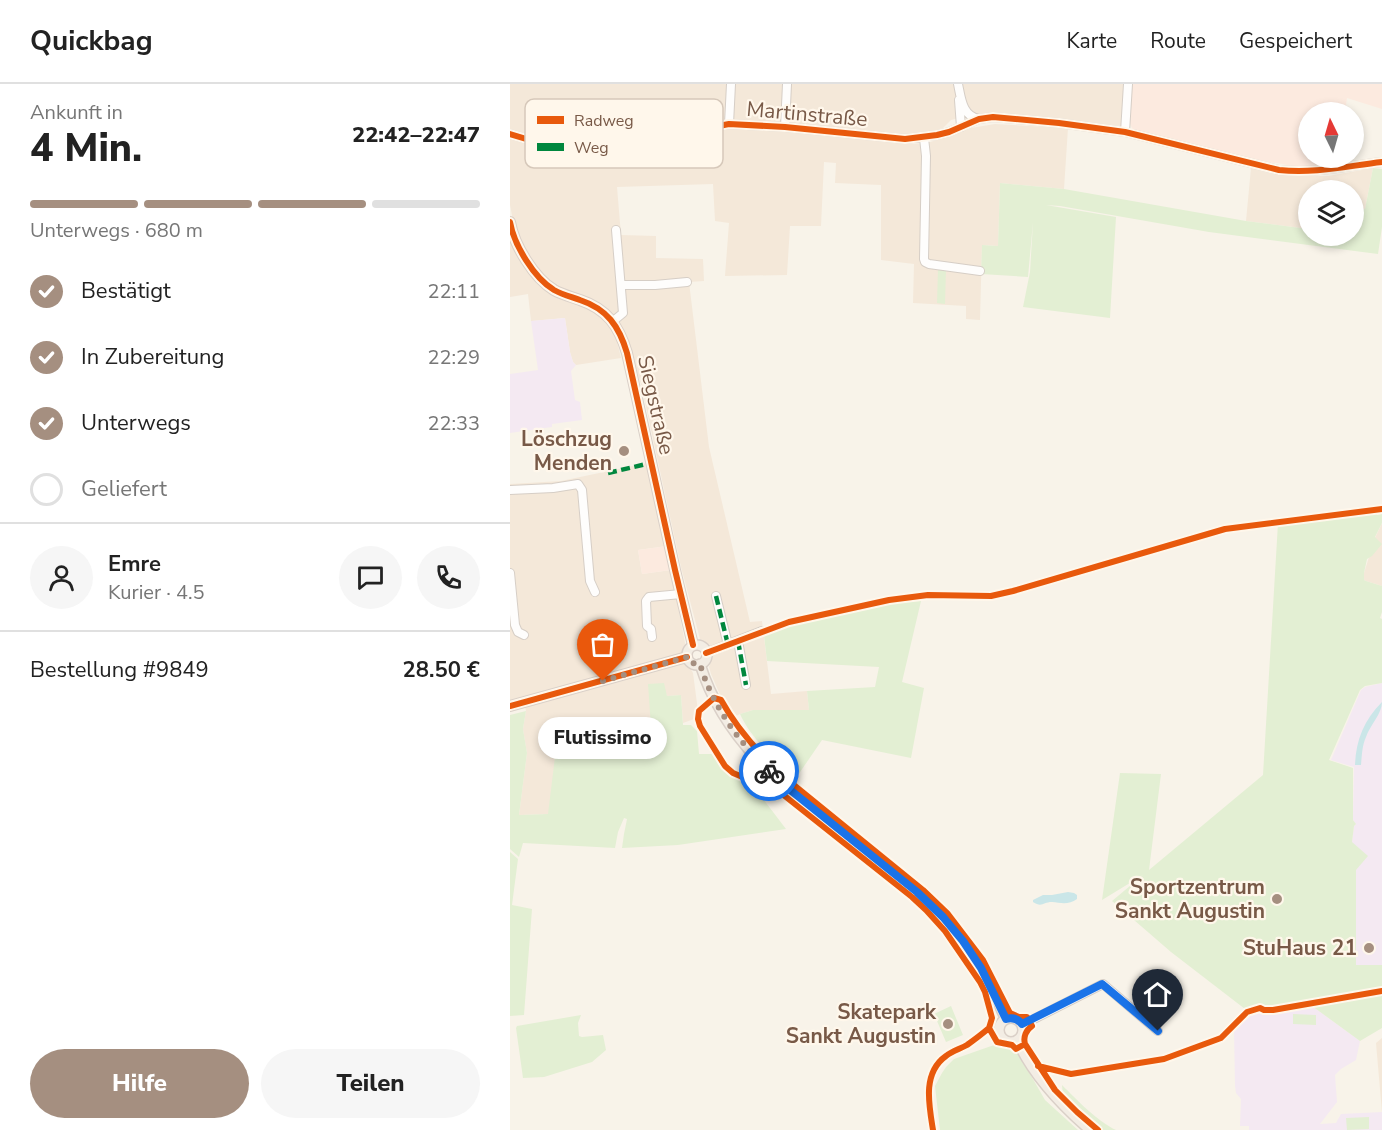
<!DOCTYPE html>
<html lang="de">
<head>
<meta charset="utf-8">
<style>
	body { margin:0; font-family:"Nunito Sans",sans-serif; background:#f6f6f6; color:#222; height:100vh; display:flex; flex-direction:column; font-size:22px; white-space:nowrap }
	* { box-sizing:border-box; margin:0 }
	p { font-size:20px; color:#767676 }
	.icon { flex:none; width:33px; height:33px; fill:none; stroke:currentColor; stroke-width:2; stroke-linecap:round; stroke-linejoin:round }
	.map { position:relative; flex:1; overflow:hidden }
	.sheet { display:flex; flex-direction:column; background:#fff; width:510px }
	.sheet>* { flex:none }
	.needle { width:39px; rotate:355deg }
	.tools { position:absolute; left:788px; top:18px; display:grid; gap:12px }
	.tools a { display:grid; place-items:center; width:66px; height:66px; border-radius:50%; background:#fff; box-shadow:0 3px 9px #0003; font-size:30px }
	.pin { position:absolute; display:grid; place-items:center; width:51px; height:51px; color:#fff; margin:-62px -26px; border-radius:50% 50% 50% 0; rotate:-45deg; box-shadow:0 0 6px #0007 }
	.pin .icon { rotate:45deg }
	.courier { position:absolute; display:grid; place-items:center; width:60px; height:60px; margin:-30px; border:4px solid #1a73e8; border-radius:50%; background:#fff; color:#222; box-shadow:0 2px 8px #0007 }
	.bubble { position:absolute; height:42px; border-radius:21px; background:#fff; box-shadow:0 3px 9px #0003; font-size:20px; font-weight:800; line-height:42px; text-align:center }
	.head em { font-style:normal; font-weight:800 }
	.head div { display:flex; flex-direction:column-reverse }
	.head { display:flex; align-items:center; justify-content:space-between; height:102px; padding:0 30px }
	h1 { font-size:39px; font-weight:800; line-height:45px }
	.bar { display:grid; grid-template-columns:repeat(4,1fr); gap:9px 6px; align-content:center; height:72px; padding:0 30px }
	.bar i { height:8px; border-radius:4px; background:#e0e0e0 }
	.bar .active { background:#a58f80 }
	.bar p { grid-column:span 4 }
	.line { display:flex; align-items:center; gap:15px; padding:0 30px; border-top:2px solid #e0e0e0 }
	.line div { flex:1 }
	.round { display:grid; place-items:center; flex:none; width:63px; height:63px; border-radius:32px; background:#f6f6f6 }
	ol { padding:0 30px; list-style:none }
	li { display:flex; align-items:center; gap:18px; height:66px }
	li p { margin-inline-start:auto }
	li .icon { padding:6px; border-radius:50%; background:#a58f80; color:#fff; stroke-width:4 }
	li:last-child { color:#767676 }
	li i { width:33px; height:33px; border:3px solid #e0e0e0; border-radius:50% }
	.primary-button { display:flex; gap:12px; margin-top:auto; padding:12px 30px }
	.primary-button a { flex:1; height:69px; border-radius:36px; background:#a58f80; color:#fff; font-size:24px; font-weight:800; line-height:69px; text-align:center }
	.primary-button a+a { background:#f6f6f6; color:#222 }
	header { display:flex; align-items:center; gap:36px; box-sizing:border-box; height:84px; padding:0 30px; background:#fff; border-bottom:2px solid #e0e0e0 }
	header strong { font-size:28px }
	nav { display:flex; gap:33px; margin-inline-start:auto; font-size:21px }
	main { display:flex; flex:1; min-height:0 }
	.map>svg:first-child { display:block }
</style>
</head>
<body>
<header>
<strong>Quickbag</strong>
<nav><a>Karte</a><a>Route</a><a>Gespeichert</a></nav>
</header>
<main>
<section class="sheet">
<div class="head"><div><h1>4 Min.</h1><p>Ankunft in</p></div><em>22:42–22:47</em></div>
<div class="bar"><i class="active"></i><i class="active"></i><i class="active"></i><i></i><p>Unterwegs · 680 m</p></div>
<ol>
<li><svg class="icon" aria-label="check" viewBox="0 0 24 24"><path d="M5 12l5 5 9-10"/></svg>Bestätigt<p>22:11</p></li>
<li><svg class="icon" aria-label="check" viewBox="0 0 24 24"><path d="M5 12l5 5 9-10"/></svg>In Zubereitung<p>22:29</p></li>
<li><svg class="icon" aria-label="check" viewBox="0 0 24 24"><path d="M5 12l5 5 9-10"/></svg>Unterwegs<p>22:33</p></li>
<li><i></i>Geliefert</li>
</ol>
<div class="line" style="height:108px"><a class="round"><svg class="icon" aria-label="person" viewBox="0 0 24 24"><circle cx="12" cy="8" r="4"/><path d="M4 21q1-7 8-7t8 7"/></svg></a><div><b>Emre</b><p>Kurier · 4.5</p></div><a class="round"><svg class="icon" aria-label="chat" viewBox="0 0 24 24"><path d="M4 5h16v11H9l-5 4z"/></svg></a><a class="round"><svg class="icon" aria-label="phone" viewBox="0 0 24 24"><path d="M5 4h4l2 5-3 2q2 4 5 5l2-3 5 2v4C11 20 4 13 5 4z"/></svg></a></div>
<div class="line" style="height:78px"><div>Bestellung #9849</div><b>28.50 €</b></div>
<div class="primary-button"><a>Hilfe</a><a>Teilen</a></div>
</section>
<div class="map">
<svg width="872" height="1046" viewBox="0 0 872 1046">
	<rect width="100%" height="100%" fill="#f8f3e9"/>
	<path fill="#f4e8d9" d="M 0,0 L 616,0 L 613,40 L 610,42 L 492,29 L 465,30 L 441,36 L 433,44 L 416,50 L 394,51 L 307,43 L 199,41 L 133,58 L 98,62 L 54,61 L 35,57 L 0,46 Z
		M 485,40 L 558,44 L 554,105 L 490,99 L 488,162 L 472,161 L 470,236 L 456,235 L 456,222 L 403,219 L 404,180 L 371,176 L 371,101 L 325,99 L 326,79 L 314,78 L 311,142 L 280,142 L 277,191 L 215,192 L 219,139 L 205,137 L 203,100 L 107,103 L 111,151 L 146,152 L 146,174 L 193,175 L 194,197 L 179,198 L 199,363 L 240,538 L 252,537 L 261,610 L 297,607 L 299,626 L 243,626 L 230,630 L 224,633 L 211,613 L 201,590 L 199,583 L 203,573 L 200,561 L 190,555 L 171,483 L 131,300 L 114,248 L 97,226 L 76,214 L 56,208 L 39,200 L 29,191 L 7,157 L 0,121 L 0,53 L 100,69 L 199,45 L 222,42 L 396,60 L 417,59 L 443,51 L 455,45 Z
		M 741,84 L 778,92 L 818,92 L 863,84 L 855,125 L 843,130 L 843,106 L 798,106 L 798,145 L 736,137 Z
		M 0,150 L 28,198 L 90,230 L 98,239 L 106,253 L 111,274 L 66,281 L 63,278 L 60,268 L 55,234 L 21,237 L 18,210 L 0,213 Z
		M 137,379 L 157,462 L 128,466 L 132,490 L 161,486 L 175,559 L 175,574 L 183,589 L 188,627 L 184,635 L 173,639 L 171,611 L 157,612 L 155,607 L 141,643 L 135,645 L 124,675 L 38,730 L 9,731 L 17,669 L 13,645 L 16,627 L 13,613 L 0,617 L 0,400 L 51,397 Z
		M 872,439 L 872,502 L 856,497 L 854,496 L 854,489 L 865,454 Z
		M 872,954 L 872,1028 L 866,959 Z"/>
	<path fill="#fceadf" d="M 622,0 L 872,0 L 872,25 L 837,14 L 835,28 L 798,28 L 798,74 L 829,74 L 830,80 L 787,83 L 767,79 L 752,78 L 623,46 L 620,40 Z
		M 157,462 L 161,486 L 132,490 L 128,466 Z"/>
	<path fill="#f4e9f2" d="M 55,234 L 60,268 L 63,278 L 66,281 L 61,287 L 65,316 L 70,318 L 72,336 L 42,340 L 42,343 L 0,349 L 0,290 L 28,286 L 21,237 Z
		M 872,599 L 872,881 L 846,881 L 846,786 L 842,758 L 844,742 L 846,740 L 843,736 L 844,683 L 821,676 L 851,606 L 855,603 Z
		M 802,922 L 850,957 L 846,976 L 831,985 L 825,991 L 827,1018 L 810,1040 L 826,1039 L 831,1030 L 872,1028 L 872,1046 L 739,1046 L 739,1042 L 730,1042 L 731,1015 L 726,1009 L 725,1002 L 724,945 L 738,931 L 748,928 L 756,930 L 763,929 Z"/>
	<path fill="#e3efd3" d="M 863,84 L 872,85 L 872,143 L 868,170 L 699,148 L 550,122 L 536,121 L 606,133 L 600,234 L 513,223 L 520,188 L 523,138 L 518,193 L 471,190 L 472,161 L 488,162 L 490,99 L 554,105 L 736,137 L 798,145 L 798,152 L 843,152 L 844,123 L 855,125 Z
		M 428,185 L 436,186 L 435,220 L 427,219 Z
		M 866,426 L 867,431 L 872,430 L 872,439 L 865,453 L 872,460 L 862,472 L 857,475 L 854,489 L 854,496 L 856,497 L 872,502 L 872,528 L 870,534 L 872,535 L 872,599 L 855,602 L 850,606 L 819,676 L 843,684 L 843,736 L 846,740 L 844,742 L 842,758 L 858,772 L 846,786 L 846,881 L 872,881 L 872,944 L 850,957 L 802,922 L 800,919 L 738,931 L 724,945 L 719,941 L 735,925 L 661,868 L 602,817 L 633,791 L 592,816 L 610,689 L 651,690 L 639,786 L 753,691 L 768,439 Z
		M 411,517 L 392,598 L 414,604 L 401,674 L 312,656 L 286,694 C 265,675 242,656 230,630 L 243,626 L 299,626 L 297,607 L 365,603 L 369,583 L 257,577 L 254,552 L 289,538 L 380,518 Z
		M 154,599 L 157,612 L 171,611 L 173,641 L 181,641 L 187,647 L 189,670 L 205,670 L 217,688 L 241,699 L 276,745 L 168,761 L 112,764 L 114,750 L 117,735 L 114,734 L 108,748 L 105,764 L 13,759 L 9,773 L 0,765 L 0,631 L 16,627 L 13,645 L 17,669 L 9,731 L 38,730 L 49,640 L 77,637 L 78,671 L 123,675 L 121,646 L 135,645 L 135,644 L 141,643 L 138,600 Z
		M 0,768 L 8,775 L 2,821 L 22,825 L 14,931 L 0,932 Z
		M 441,922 L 453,951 L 436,958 L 424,930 Z
		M 783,930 L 806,931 L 806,941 L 783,940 Z
		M 71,931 L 68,939 L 69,952 L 72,953 L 93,951 L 96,966 L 82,978 L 34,993 L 13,994 L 6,944 L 7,942 Z
		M 487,960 C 494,965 501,964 508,969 L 535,1016 L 568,1046 L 430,1046 L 425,1002 L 432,989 L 436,983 L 444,975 Z
		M 552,1001 C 567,1016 587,1037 606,1046 L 590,1046 L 553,1012 Z
		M 859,1033 L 859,1045 L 837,1046 L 836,1034 Z"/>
	<path fill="#cae6e8" d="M 872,618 C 872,630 860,641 856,653 C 852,662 852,671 851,681 L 845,681 C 846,656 854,636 872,618 Z
		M 558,808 L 564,809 L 567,811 L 567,815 C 559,821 551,819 542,818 C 533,818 532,824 523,818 L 523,816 L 533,811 L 542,811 Z"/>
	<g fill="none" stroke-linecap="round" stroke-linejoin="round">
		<defs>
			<path id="minor" d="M 448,0 C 451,14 452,32 469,35
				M 449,16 L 451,43
				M 219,40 L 221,0
				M 275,43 L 277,0
				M 615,48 L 618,0
				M 0,50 L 43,63 L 69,66 L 102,67 L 134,62 L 188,46 L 219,40 L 275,43 L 395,55 L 427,51 L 439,48 L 469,35 L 483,33 L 549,39 L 615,48 L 769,86 C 804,90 837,82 872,78
				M 414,54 L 416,72 L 414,175 L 415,178 L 419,180 L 470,187
				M 111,201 L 145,201 L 177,198
				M 102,238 L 113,229 L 106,146
				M 0,406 L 43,404 L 68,400 L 72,406 L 80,497 L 85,508
				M 0,489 L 5,541 L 8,548 L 14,551
				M 206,512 L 218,561
				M 142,553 L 141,545 L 137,542 L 136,517 L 139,513 L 171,510
				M 228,557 L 236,601
				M 196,569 L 252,547
				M 512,941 L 593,900 L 648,947"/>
			<path id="major" d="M 0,138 C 4,161 24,194 44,206 C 53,211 62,213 70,216 C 97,225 109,242 117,269 L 165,486 L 183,561
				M177 571a10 10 0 1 1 20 0a10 10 0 1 1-20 0Z
				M 190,580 C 226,697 352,750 432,832 C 446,847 459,865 470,883 C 480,899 487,918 496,935
				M 0,622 L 177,573
				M489 946a12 12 0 1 1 24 0a12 12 0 1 1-24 0Z
				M 507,956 C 523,992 551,1021 580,1046"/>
		</defs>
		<use href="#minor" stroke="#d6cec6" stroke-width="10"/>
		<use href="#major" stroke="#dad0c8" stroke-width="12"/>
		<use href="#minor" stroke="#fefdfc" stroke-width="8"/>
		<use href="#major" stroke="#f3ede4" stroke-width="9"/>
		<path stroke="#00873e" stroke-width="4.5" stroke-dasharray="9 4.5" stroke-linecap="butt" d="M 98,389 L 145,378
			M 206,512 L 218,561
			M 228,557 L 236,601"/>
		<defs>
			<path id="cycleway" d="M 0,50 L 43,63 L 69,66 L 102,67 L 134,62 L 188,46 L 219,40 L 275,43 L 395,55 L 427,51 L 439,48 L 469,35 L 483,33 L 549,39 L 615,48 L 769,86 C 804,90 837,82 872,78
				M 0,138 C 4,161 24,194 44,206 C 53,211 62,213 70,216 C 97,225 109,242 117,269 L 165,486 L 183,561
				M 196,569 L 279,538 L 379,516 L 418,511 L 481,512 L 503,507 L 715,445 L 872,425
				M 204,614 L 211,616 C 228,647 252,673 279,697 L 413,806 L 438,830 L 473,876 L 500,929 L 509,933 L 517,933 L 522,942 C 516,946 513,953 515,960 L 545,1006 L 567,1028 L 588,1046
				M 204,614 L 189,627 L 188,635 L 190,642 L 215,682 L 223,689 L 271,709 L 402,813 L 416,826 L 435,847 L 470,898 L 475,908 L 482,934 L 479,944 L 487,958 L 502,961 L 506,965 L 515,960
				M 0,622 L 177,573
				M 528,982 L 561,990 L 654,975 L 711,954 L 737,928 L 750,924 L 754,926 L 763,926 L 872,907
				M 423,1046 C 419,1021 412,989 436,972 C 442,967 450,965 457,961 C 464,956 472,950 479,944"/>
		</defs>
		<use href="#cycleway" stroke="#fff7eb" stroke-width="10"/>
		<use href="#cycleway" stroke="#e8590c" stroke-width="6"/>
	</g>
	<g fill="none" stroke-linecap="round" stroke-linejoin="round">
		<path stroke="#a58f80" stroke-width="6" stroke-dasharray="0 10.8" d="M 93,597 L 177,573 L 181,579 L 190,580 C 202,621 228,657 259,687"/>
		<path stroke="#1a73e8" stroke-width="8" d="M 259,687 L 279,705 L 407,808 L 433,833 L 453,857 L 471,884 L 496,935 C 503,933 508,935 512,940 L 592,900 L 648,947"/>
	</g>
	<g fill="#a58f80" stroke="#fff7eb" stroke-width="2">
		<circle cx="114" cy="367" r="6"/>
		<circle cx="767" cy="815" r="6"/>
		<circle cx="859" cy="864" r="6"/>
		<circle cx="438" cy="940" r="6"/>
	</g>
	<g text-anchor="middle" stroke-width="4.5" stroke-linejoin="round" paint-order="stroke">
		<g font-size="21" fill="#785947" stroke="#fff7eb">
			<text transform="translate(297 30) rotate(5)" y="7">Martinstraße</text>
			<text transform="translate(146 321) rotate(77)" y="7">Siegstraße</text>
		</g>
		<g font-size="21" font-weight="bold" fill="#785947" stroke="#fff7eb" text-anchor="end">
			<text x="102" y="362">Löschzug<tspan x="102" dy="24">Menden</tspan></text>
			<text x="755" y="810">Sportzentrum<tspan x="755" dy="24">Sankt Augustin</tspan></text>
			<text x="847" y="871">StuHaus 21</text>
			<text x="426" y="935">Skatepark<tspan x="426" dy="24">Sankt Augustin</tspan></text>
		</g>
	</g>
	<rect x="15" y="15" width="198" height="69" rx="9" fill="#fff7eb" stroke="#d6c8ba" stroke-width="1.5"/>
	<rect x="27" y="32" width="27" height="8" fill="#e8590c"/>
	<rect x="27" y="59" width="27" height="8" fill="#00873e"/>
	<g font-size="16" fill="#785947">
		<text x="64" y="42">Radweg</text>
		<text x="64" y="69">Weg</text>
	</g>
</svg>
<div class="tools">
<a><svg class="needle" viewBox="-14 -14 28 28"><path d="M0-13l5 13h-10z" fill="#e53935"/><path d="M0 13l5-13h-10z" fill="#767676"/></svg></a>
<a><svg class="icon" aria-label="layers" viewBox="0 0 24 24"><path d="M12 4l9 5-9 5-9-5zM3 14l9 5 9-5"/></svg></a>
</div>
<div class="pin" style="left:93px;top:597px;background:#ea580c"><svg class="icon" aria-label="bag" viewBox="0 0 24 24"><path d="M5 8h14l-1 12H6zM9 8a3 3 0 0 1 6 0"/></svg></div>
<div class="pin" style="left:648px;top:947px;background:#1f2937"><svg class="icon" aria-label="home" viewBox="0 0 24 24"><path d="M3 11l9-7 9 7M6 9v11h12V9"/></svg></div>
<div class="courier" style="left:259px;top:687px"><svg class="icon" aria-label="bike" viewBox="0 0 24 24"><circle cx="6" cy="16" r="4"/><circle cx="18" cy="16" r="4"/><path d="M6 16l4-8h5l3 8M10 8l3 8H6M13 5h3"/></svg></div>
<div class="bubble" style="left:28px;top:633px;width:129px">Flutissimo</div>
</div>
</main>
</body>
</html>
